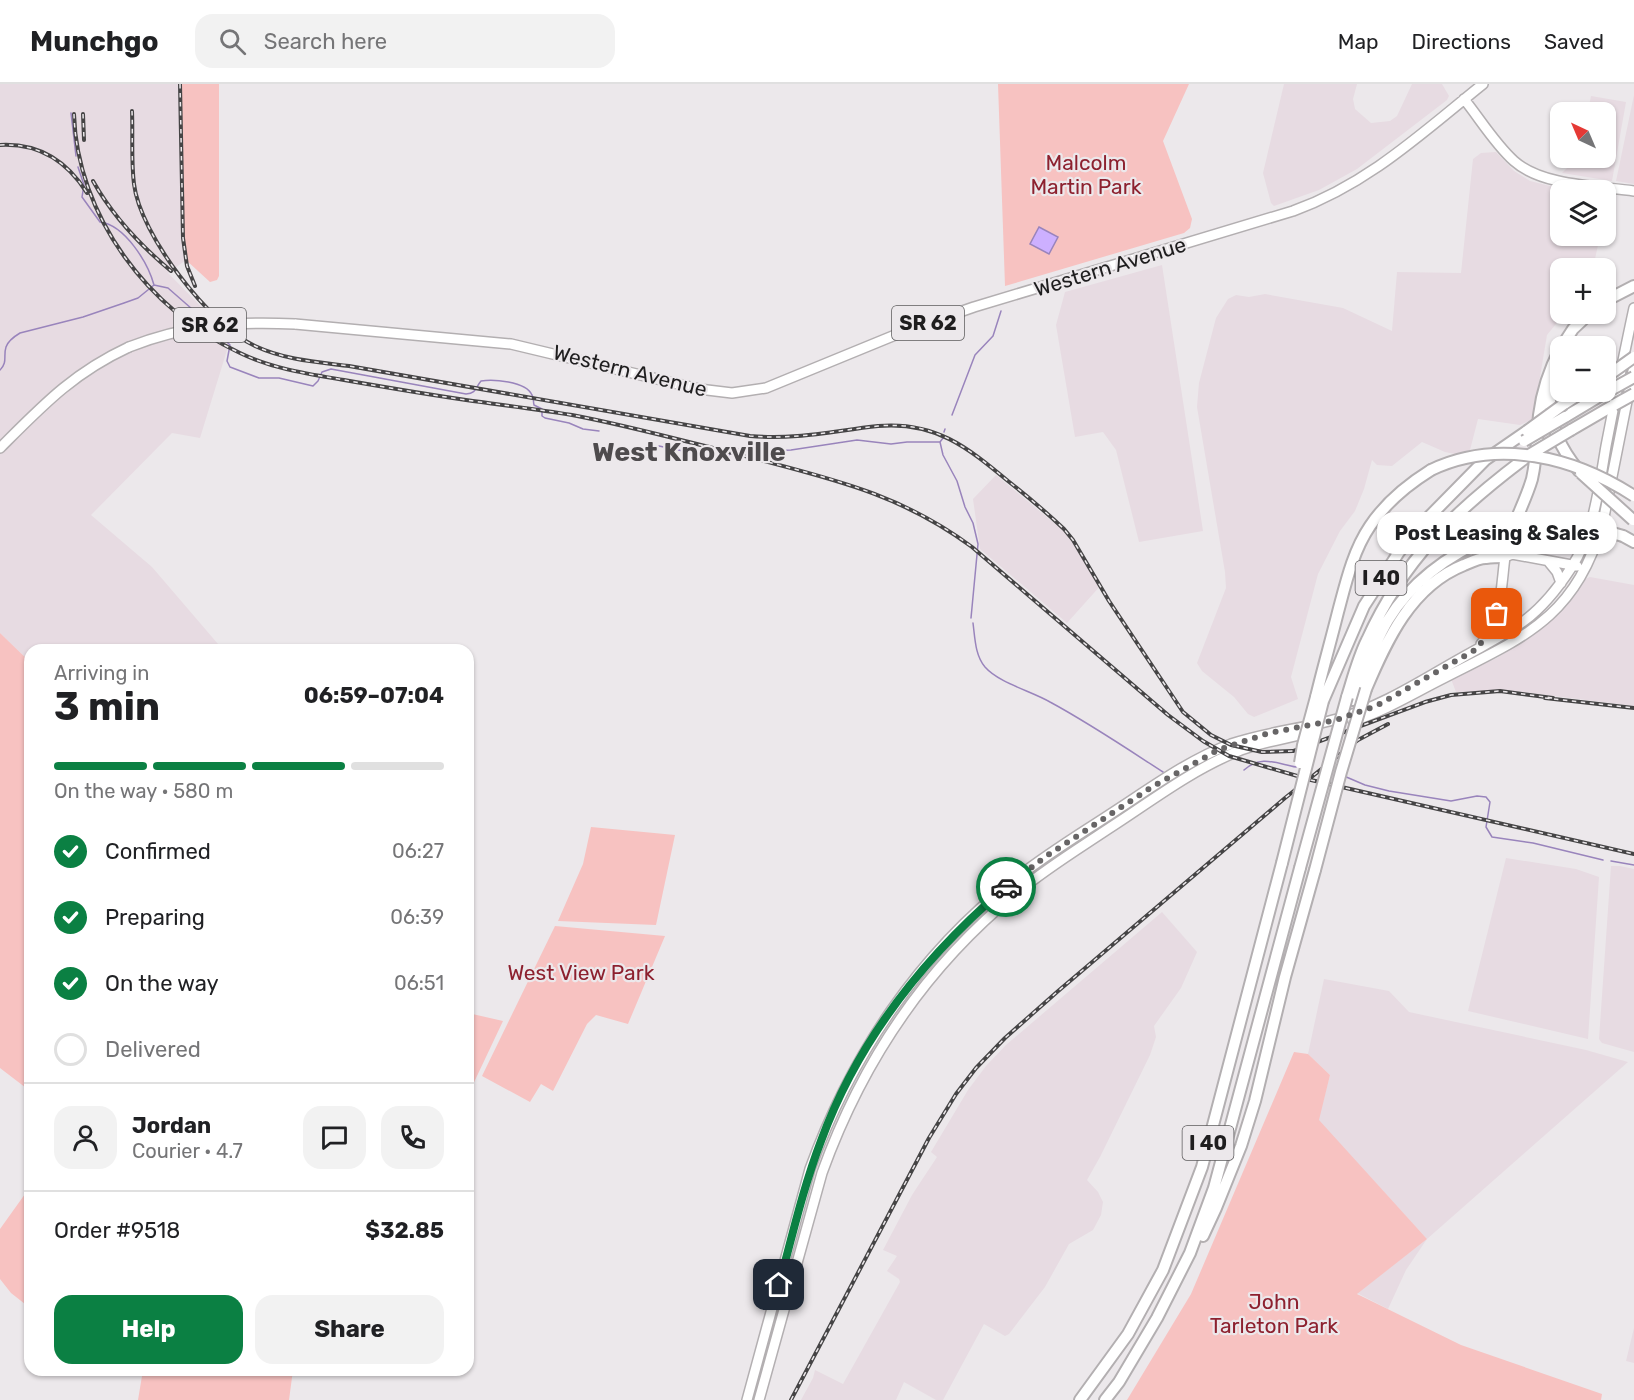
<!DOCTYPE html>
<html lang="en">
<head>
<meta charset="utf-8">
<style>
	body { margin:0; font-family:Rubik,sans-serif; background:#f2f2f2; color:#202124; height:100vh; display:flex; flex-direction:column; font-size:22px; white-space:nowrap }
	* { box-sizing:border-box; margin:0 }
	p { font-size:20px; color:#757577 }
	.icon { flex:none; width:33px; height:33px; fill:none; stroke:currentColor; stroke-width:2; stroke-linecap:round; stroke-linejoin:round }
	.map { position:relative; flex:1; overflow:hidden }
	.sheet { position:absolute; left:24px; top:560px; width:450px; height:732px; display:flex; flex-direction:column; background:#fff; border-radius:18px; box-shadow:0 2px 4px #0004 }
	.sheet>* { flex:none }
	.needle { width:39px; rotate:316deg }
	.tools { position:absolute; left:1550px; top:18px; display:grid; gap:12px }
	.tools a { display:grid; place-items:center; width:66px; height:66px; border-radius:12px; background:#fff; box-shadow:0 2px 4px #0004; font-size:30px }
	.pin { position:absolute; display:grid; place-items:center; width:51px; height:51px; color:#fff; margin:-26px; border-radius:12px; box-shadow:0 3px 9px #0006 }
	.courier { position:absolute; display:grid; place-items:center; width:60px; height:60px; margin:-30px; border:4px solid #0b8043; border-radius:50%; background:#fff; color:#222; box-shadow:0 2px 8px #0007 }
	.bubble { position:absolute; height:42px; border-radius:18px; background:#fff; box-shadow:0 2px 4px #0004; font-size:20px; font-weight:700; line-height:42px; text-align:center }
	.overview em { font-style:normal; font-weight:700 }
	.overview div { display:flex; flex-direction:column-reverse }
	.overview { display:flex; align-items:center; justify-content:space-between; height:102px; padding:0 30px }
	h1 { font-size:39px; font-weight:700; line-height:45px }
	.bar { display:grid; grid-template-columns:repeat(4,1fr); gap:9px 6px; align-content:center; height:72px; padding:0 30px }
	.bar i { height:8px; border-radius:4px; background:#e0e0e0 }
	.bar .current { background:#0b8043 }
	.bar p { grid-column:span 4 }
	.line { display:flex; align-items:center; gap:15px; padding:0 30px; border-top:2px solid #e0e0e0 }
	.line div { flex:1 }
	.round { display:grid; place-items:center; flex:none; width:63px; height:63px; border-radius:18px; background:#f2f2f2 }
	ol { padding:0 30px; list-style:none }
	li { display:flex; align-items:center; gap:18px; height:66px }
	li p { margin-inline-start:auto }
	li .icon { padding:6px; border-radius:50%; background:#0b8043; color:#fff; stroke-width:4 }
	li:last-child { color:#757577 }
	li i { width:33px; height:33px; border:3px solid #e0e0e0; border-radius:50% }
	.button { display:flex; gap:12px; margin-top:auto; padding:12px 30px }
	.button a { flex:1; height:69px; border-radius:18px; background:#0b8043; color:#fff; font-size:24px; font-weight:700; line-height:69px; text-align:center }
	.button a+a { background:#f2f2f2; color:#202124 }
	header { display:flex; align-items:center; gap:36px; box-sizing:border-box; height:84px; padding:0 30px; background:#fff; border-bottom:2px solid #e0e0e0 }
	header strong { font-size:28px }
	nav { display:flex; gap:33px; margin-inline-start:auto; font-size:21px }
	.search { width:420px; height:54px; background:#f2f2f2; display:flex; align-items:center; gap:15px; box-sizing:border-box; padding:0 21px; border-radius:18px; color:#757577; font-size:22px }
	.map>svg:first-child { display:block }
</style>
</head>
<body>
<header>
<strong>Munchgo</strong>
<div class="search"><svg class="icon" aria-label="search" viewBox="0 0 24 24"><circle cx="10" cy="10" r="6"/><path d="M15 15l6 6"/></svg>Search here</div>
<nav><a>Map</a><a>Directions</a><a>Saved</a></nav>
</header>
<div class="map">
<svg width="1634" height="1316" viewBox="0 0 1634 1316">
	<rect width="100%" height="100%" fill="#ece8eb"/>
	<path fill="#e7dbe2" d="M 0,0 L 179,0 L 183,155 L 186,176 L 168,189 L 231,253 L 200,354 L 172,349 L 91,431 L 152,483 L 218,560 L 215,566 L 30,566 L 30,578 L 0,549 Z
		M 1284,0 L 1357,0 L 1353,15 L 1355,25 L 1371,39 L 1390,37 L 1397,32 L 1412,0 L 1442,0 L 1449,12 L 1447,16 L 1357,85 L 1319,106 L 1274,122 L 1271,119 L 1263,89 Z
		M 1634,11 L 1634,100 L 1616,97 Z
		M 1591,12 L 1626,18 L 1612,97 L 1562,89 L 1572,79 L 1580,80 L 1581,74 L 1605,74 L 1605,28 L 1588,28 Z
		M 1496,68 L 1514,87 L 1530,97 L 1566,106 L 1560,106 L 1560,152 L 1600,152 L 1593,184 L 1560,184 L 1560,230 L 1564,230 L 1547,251 L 1533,335 L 1520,341 L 1478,335 L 1470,366 L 1460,371 L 1445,368 L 1422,358 L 1392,382 L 1377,381 L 1372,376 L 1364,405 L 1355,427 L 1340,447 L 1318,490 L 1291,593 L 1298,615 L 1254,633 L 1248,630 L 1234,613 L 1202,587 L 1197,579 L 1226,504 L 1225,488 L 1197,323 L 1199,299 L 1216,234 L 1228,215 L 1236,211 L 1249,213 L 1265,210 L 1343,224 L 1392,247 L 1397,188 L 1461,189 L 1473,75 L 1481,69 Z
		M 1162,181 L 1203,447 L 1139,458 L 1116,366 L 1103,348 L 1075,353 L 1056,241 L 1065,208 Z
		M 996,391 L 1065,448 L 1102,500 L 1067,539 L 980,465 L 973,415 Z
		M 1590,493 L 1634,501 L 1634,622 L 1506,606 L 1456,608 L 1451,595 L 1497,574 L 1539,547 L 1557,529 L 1585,495 Z
		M 1506,774 L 1576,785 L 1599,793 L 1588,955 L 1468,927 Z
		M 1611,782 L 1620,782 L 1634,785 L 1634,968 L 1602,959 L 1599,955 Z
		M 1162,828 L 1197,868 L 1181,904 L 1154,942 L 1156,953 L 1150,971 L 1100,1073 L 1087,1096 L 1098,1108 L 1103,1118 L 1101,1131 L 1093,1146 L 1069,1160 L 1045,1203 L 1009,1250 L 1005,1252 L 984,1240 L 943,1316 L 936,1316 L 904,1298 L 896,1316 L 801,1316 L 813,1294 L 815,1286 L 843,1300 L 900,1198 L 899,1195 L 887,1187 L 897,1172 L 883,1166 L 912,1111 L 937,1073 L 931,1068 L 968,1006 L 986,982 L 1006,961 Z
		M 1324,895 L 1389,907 L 1409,928 L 1586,966 L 1628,978 L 1427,1155 L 1406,1186 L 1388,1225 L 1357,1209 L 1427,1155 L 1318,1036 L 1330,991 L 1308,970 Z
		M 1634,1244 L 1634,1279 L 1626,1277 Z"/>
	<path fill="#f7c2c1" d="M 179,0 L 219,0 L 219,192 L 217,196 L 210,198 L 186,176 L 183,155 Z
		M 998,0 L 1189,0 L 1163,57 L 1192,135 L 1190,144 L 1184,149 L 1005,202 Z
		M 0,549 L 30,578 L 30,1007 L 0,984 Z
		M 591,743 L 675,751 L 656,841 L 558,837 L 583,780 Z
		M 555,842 L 665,852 L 628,940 L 596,931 L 587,940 L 553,1007 L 541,1000 L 530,1018 L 482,992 Z
		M 468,929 L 503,937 L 468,1011 Z
		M 1294,968 L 1308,970 L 1330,991 L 1319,1036 L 1427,1155 L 1357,1210 L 1461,1261 L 1602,1310 L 1601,1316 L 1127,1316 L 1191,1210 Z
		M 30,1103 L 30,1224 L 11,1209 L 0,1195 L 0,1145 Z
		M 143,1286 L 293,1286 L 289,1316 L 138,1316 Z"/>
	<path fill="#cdb0ff" stroke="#9984bc" stroke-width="1.5" d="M 1039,143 L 1058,153 L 1049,170 L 1030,160 Z"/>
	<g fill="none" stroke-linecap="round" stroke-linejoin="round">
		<path stroke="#9984bc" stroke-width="1.5" d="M 71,29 L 76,72
			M 78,83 L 84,101 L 82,113 L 100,138 C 125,141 148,179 154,201
			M 216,247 L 230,261 L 227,277 L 230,283 L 259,294 L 279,294 L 313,302 L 318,297 L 322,288 L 331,285 L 466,310 C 477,309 475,304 481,297 C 492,295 526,297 532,311 C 534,314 533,317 534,321 L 542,325 L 542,332 L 545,334 L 569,339 L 583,345 L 599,347
			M 0,286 C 8,278 3,272 6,263 C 8,257 15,252 20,249 L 83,233 L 124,219 L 138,214 L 154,201 L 168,204 L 208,239
			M 952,331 L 975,271 L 993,252 L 1001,227
			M 944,348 L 945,345
			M 943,354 L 940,358 L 943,371 L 957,397 L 965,423 L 973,439 L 978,460 L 971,534
			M 659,362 L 722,375 L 725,375 L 733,367 L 744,364 L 771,367 L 791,366 L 857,356 L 891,360 L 907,358 L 940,358
			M 973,539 C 975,554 975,571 985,583 C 999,599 1031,607 1050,618 C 1089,639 1126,664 1163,688
			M 1244,686 C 1261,671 1275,679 1296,683
			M 1344,692 L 1365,701 L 1389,707 L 1451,717 L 1477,712 L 1486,713 L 1490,718 L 1486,743 L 1492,753 L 1533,759 L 1603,776
			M 1611,777 L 1634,781"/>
		<defs>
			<path id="major" d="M 1464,15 C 1480,35 1495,60 1514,77 C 1542,102 1598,102 1634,107
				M 295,240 L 511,260 L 699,305 L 732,309 L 766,304 L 905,247 L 974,223 L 1293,127 C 1368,100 1422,49 1483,0
				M 0,364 C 43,321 73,289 129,263
				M 1548,477 L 1557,488 L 1561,499
				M 1481,560 C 1502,537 1501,502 1505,473 L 1512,470 L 1577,482
				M 1353,637 C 1385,627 1414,609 1444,594 C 1526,552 1575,534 1603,438 L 1634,282
				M 747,1316 L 810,1085 C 851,972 918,871 1014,796 C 1044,772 1077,752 1109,731 C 1148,706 1188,676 1231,660 C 1266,648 1302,645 1337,635 C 1381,623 1419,598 1458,576 C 1480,563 1504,552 1524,537 C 1543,523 1558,504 1571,484 C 1594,449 1599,403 1606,362 C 1615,316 1624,270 1634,224
				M 759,1316 L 822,1089 C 862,978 926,882 1019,807 C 1047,784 1078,765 1108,745 C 1150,718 1190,687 1236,668 C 1260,658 1286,655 1311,648"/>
			<path id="highway" d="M 1605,217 L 1634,202
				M 1562,262 L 1573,245 L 1589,230
				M 1551,303 C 1546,335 1559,363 1579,387
				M 1564,320 L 1583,308
				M 1565,333 L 1605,309
				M 1571,346 L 1614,321
				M 1623,452 L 1634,458
				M 1366,605 C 1387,556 1411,502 1464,481 C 1471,478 1479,474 1486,474 C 1493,473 1499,473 1505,473 C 1509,445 1524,422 1532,395 C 1537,373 1537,352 1539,331 C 1542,307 1549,286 1560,265
				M 1316,613 C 1323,584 1331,556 1338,528 C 1346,498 1353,467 1370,442 C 1386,418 1407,401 1431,386
				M 1347,613 C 1353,594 1358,574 1367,556 C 1403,476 1455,427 1524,375
				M 1353,616 C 1364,589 1373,561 1388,536 C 1413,495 1452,469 1494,451
				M 1323,617 L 1364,522 L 1399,468 L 1424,438 L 1485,376 L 1527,347
				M 1203,1152 L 1216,1124 L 1241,1062 L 1255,1017 L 1285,893 L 1315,786
				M 1080,1316 L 1128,1250 L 1163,1186 L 1202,1083 L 1282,779
				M 1105,1316 L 1119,1298 L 1157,1234 L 1190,1169 L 1214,1104 L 1300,784"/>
		</defs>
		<use href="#major" stroke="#b3afb1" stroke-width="12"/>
		<use href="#highway" stroke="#b3afb1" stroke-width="14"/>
		<use href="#major" stroke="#fff" stroke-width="9"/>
		<use href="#highway" stroke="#fff" stroke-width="10"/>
		<defs>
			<path id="rail" d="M 180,0 L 183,154 L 187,182 L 195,202
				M 132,27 C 133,51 131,77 134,100 C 140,151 210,241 255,262 C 285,276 317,278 349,282 L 750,352 C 797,356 832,347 878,342 C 935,337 967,363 1008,397 C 1027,412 1046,428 1064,445 L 1073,456 L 1109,517 L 1183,628 L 1211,651 L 1231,661 L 1262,668 L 1293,667 L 1425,618 L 1451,611 L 1500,607 L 1553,614
				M 74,30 C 77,132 149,227 240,269 C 273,285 309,290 344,296 C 384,303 425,310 466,316 C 501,321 537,325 572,331 C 630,342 687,358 745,372 C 831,395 899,409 972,463 L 1168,631 L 1203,657 L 1229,672 L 1311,696 L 1634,770
				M 83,30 L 84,56
				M 0,61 C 38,59 67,77 87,109
				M 93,97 C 112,131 141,162 171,187
				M 1545,614 L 1634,624
				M 791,1316 L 929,1054 L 956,1010 L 976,984 L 1005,954 L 1057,908 L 1285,714 L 1358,656 L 1388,640"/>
		</defs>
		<use href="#rail" stroke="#454445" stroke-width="4"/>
		<use href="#rail" stroke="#ece8eb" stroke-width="1.5" stroke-dasharray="4.5" stroke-linecap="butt"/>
		<defs>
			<path id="major-bridge" d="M 129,263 C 185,241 235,237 295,240"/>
			<path id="highway-bridge" d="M 1606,293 L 1634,273
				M 1605,309 L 1634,293
				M 1614,321 L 1634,310
				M 1527,347 L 1564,320
				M 1524,357 L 1565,333
				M 1529,371 L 1571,346
				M 1431,386 C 1498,354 1574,373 1634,412
				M 1581,389 L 1633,436
				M 1494,451 C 1541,439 1577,437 1623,452
				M 1300,679 L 1303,661 L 1316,613
				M 1282,779 L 1323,617
				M 1300,784 L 1347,613
				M 1315,786 L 1341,688 L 1366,605"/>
		</defs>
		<use href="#major-bridge" stroke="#b3afb1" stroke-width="12" stroke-linecap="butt"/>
		<use href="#highway-bridge" stroke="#b3afb1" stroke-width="14" stroke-linecap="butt"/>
		<use href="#major-bridge" stroke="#fff" stroke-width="9"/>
		<use href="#highway-bridge" stroke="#fff" stroke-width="10"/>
	</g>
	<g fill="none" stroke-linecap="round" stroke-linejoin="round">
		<path stroke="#676566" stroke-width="6" stroke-dasharray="0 10.8" d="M 1006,803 L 1045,773 L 1152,703 L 1218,666 L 1269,649 L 1336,636 L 1376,622 L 1394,612 L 1475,566 L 1492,546 L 1497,530"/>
		<path stroke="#0b8043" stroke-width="8" d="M 779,1201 C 792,1153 803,1104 821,1057 C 858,956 925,872 1006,803"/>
	</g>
	<g text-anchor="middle" stroke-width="4.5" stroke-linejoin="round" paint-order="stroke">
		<g fill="#ece8eb" stroke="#5c5b5c" stroke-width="1.5">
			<rect x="892" y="222" width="72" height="34" rx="4.5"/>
			<rect x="174" y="224" width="72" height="34" rx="4.5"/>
			<rect x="1355.5" y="477" width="51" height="34" rx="4.5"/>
			<rect x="1182.5" y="1042" width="51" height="34" rx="4.5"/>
		</g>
		<g font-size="20" font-weight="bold" fill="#1f1e1f">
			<text x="928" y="246">SR 62</text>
			<text x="210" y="248">SR 62</text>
			<text x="1381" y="501">I 40</text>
			<text x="1208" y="1066">I 40</text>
		</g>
		<g font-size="21" fill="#8d212f" stroke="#ece8eb">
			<text x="1086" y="86">Malcolm<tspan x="1086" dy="24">Martin Park</tspan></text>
			<text x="581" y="896">West View Park</text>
			<text x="1274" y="1225">John<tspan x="1274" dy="24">Tarleton Park</tspan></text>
		</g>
		<g font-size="21" fill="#1f1e1f" stroke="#ece8eb">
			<text transform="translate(1110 183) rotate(-17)" y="7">Western Avenue</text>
			<text transform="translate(630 287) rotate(14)" y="7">Western Avenue</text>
		</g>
		<g font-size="27" font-weight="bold" fill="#4e4b4d" stroke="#ece8eb">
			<text x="689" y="377">West Knoxville</text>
		</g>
	</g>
</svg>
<div class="tools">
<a><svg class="needle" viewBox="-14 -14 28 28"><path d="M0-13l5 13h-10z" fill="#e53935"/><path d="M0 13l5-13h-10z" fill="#757577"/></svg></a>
<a><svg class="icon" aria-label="layers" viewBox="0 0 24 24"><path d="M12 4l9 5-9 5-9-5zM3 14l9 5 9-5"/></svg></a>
<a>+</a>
<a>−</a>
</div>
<div class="pin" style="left:1497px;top:530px;background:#ea580c"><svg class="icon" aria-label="bag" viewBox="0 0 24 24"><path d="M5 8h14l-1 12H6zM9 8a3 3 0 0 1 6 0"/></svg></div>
<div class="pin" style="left:779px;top:1201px;background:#1f2937"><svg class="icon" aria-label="home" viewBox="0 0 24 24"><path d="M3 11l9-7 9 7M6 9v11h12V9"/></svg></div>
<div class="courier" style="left:1006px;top:803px"><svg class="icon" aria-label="car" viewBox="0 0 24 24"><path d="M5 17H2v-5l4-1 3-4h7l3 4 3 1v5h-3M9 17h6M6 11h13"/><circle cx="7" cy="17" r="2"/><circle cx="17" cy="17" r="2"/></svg></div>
<div class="bubble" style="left:1377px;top:428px;width:240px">Post Leasing &amp; Sales</div>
<section class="sheet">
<div class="overview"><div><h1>3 min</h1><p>Arriving in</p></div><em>06:59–07:04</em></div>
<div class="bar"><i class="current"></i><i class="current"></i><i class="current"></i><i></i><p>On the way · 580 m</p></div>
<ol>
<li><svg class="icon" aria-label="check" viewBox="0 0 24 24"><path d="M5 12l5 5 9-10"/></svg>Confirmed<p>06:27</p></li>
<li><svg class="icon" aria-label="check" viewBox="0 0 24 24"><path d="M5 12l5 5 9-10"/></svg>Preparing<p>06:39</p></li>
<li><svg class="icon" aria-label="check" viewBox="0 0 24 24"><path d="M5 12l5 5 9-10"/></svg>On the way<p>06:51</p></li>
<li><i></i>Delivered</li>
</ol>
<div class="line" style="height:108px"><a class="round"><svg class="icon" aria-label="person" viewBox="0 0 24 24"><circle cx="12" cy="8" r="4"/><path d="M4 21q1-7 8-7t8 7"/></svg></a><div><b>Jordan</b><p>Courier · 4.7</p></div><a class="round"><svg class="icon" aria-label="chat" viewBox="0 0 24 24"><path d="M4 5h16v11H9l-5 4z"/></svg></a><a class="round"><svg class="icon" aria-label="phone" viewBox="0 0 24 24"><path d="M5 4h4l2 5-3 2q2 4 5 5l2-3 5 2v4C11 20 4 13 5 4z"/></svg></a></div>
<div class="line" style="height:78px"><div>Order #9518</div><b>$32.85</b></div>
<div class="button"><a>Help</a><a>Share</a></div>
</section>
</div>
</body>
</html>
